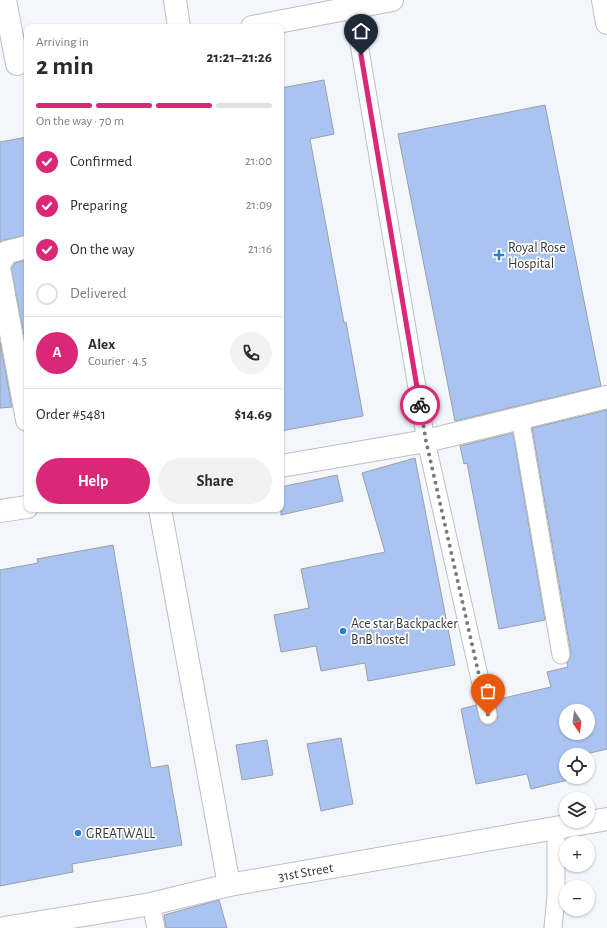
<!DOCTYPE html>
<html lang="en">
<head>
<meta charset="utf-8">
<style>
	body { margin:0; font-family:"Alegreya Sans",sans-serif; background:#f2f2f3; color:#2b2b33; height:100vh; display:flex; flex-direction:column; font-size:15px; white-space:nowrap }
	* { box-sizing:border-box; margin:0 }
	p { font-size:13px; color:#7c7c81 }
	.icon { flex:none; width:22px; height:22px; fill:none; stroke:currentColor; stroke-width:2; stroke-linecap:round; stroke-linejoin:round }
	.map { position:relative; flex:1; overflow:hidden }
	.drawer { position:absolute; left:24px; top:24px; width:260px; height:488px; display:flex; flex-direction:column; background:#fff; border-radius:8px; box-shadow:0 1px 3px #0004 }
	.drawer>* { flex:none }
	.needle { width:26px; rotate:166deg }
	.buttons { position:absolute; left:559px; top:704px; display:grid; gap:8px }
	.buttons a { display:grid; place-items:center; width:36px; height:36px; border-radius:50%; background:#fff; box-shadow:0 1px 3px #0004; font-size:20px }
	.pin { position:absolute; display:grid; place-items:center; width:34px; height:34px; color:#fff; margin:-41px -17px; border-radius:50% 50% 50% 0; rotate:-45deg; box-shadow:0 0 4px #0007 }
	.pin .icon { rotate:45deg }
	.courier { position:absolute; display:grid; place-items:center; width:40px; height:40px; margin:-20px; border:3px solid #db2777; border-radius:50%; background:#fff; color:#222; box-shadow:0 1px 5px #0007 }
	.head em { font-style:normal; font-weight:700 }
	.head div { display:flex; flex-direction:column-reverse }
	.head { display:flex; align-items:center; justify-content:space-between; height:68px; padding:0 12px }
	h1 { font-size:26px; font-weight:700; line-height:30px }
	.bar { display:grid; grid-template-columns:repeat(4,1fr); gap:6px 4px; align-content:center; height:48px; padding:0 12px }
	.bar i { height:5px; border-radius:3px; background:#e1e1e2 }
	.bar .current { background:#db2777 }
	.bar p { grid-column:span 4 }
	.line { display:flex; align-items:center; gap:10px; padding:0 12px; border-top:1px solid #e1e1e2 }
	.line div { flex:1 }
	.round { display:grid; place-items:center; flex:none; width:42px; height:42px; border-radius:21px; background:#f2f2f3 }
	ol { padding:0 12px; list-style:none }
	li { display:flex; align-items:center; gap:12px; height:44px }
	li p { margin-inline-start:auto }
	li .icon { padding:4px; border-radius:50%; background:#db2777; color:#fff; stroke-width:4 }
	li:last-child { color:#7c7c81 }
	li i { width:22px; height:22px; border:2px solid #e1e1e2; border-radius:50% }
	.action { display:flex; gap:8px; margin-top:auto; padding:8px 12px }
	.action a { flex:1; height:46px; border-radius:24px; background:#db2777; color:#fff; font-size:16px; font-weight:700; line-height:46px; text-align:center }
	.action a+a { background:#f2f2f3; color:#2b2b33 }
	.map>svg:first-child { display:block }
</style>
</head>
<body>
<div class="map">
<svg width="607" height="928" viewBox="0 0 607 928">
	<rect width="100%" height="100%" fill="#f3f6fb"/>
	<path fill="#aac4f2" stroke="#9d9fa4" fill-rule="evenodd" d="M 324,80 L 334,134 L 310,139 L 344,323 L 346,322 L 363,416 L 281,431 L 281,88 Z
		M 545,105 L 601,386 L 455,421 L 398,134 Z
		M 27,137 L 27,235 L 4,240 L 0,243 L 0,142 Z
		M 27,260 L 27,351 L 11,269 L 15,263 Z
		M 0,342 L 12,407 L 0,408 Z
		M 607,410 L 607,749 L 582,755 L 566,755 L 566,777 L 571,777 L 572,779 L 531,789 L 527,774 L 476,784 L 461,709 L 476,705 L 480,721 L 485,725 L 491,725 L 495,722 L 498,718 L 495,700 L 551,687 L 547,672 L 568,667 L 567,663 L 570,658 L 571,653 L 532,428 ZM 566,711 L 588,711 L 588,733 L 566,733 Z
		M 513,433 L 545,620 L 499,629 L 467,463 L 464,464 L 460,446 Z
		M 415,458 L 455,665 L 368,681 L 365,663 L 321,671 L 316,646 L 281,652 L 274,615 L 309,608 L 301,569 L 385,552 L 362,473 Z
		M 337,475 L 343,501 L 281,515 L 281,487 Z
		M 113,545 L 151,768 L 168,765 L 182,845 L 72,864 L 73,872 L 0,886 L 0,570 L 38,563 L 37,559 Z
		M 341,738 L 353,804 L 321,811 L 307,744 Z
		M 267,740 L 273,775 L 242,780 L 236,745 Z
		M 219,900 L 227,928 L 166,928 L 164,915 Z"/>
	<g fill="none" stroke-linecap="round" stroke-linejoin="round">
		<defs>
			<path id="service" d="M 353,8 L 426,441 L 488,715
				M 520,417 L 561,655
				M 151,904 L 156,928
				M 553,928 L 556,896 L 556,829"/>
			<g id="minor">
				<path d="M 5,0 L 17,64"/>
				<path d="M 175,0 L 179,27"/>
				<path d="M 252,27 L 392,0"/>
				<path d="M 0,263 L 7,252 L 27,247"/>
				<path d="M 0,273 L 27,420"/>
				<path d="M 281,466 L 426,441 L 607,397"/>
				<path d="M 160,509 L 229,885"/>
				<path d="M 0,511 L 27,507"/>
				<path id="s1" d="M 4,928 L 151,904 L 229,885 L 607,819"/>
			</g>
			<path id="primary" d="M 603,0 L 607,23"/>
		</defs>
		<use href="#service" stroke="#bcbfc4" stroke-width="19"/>
		<use href="#minor" stroke="#bcbfc4" stroke-width="24"/>
		<use href="#primary" stroke="#bcbfc4" stroke-width="24"/>
		<use href="#service" stroke="#fff" stroke-width="17"/>
		<use href="#minor" stroke="#fff" stroke-width="22"/>
		<use href="#primary" stroke="#fff" stroke-width="22"/>
	</g>
	<g fill="none" stroke-linecap="round" stroke-linejoin="round">
		<path stroke="#787a7d" stroke-width="4" stroke-dasharray="0 7.2" d="M 420,405 L 426,441 L 488,715"/>
		<path stroke="#db2777" stroke-width="5" d="M 361,55 L 420,405"/>
	</g>
	<g fill="#2c7fce" stroke="#fff" stroke-width="1.5">
		<path d="M497 249h4v4h4v4h-4v4h-4v-4h-4v-4h4z"/>
		<circle cx="343" cy="631" r="4"/>
		<circle cx="78" cy="833" r="4"/>
	</g>
	<g text-anchor="middle" stroke-width="3.5" stroke-linejoin="round" paint-order="stroke">
		<g font-size="14" fill="#363739" stroke="#fff" text-anchor="start">
			<text x="508" y="252">Royal Rose<tspan x="508" dy="16">Hospital</tspan></text>
			<text x="351" y="628">Ace star Backpacker<tspan x="351" dy="16">BnB hostel</tspan></text>
			<text x="86" y="838">GREATWALL</text>
		</g>
		<g font-size="14" fill="#363739" stroke="#fff">
			<text dy="5" stroke="none"><textPath href="#s1" startOffset="307">31st Street</textPath></text>
		</g>
	</g>
</svg>
<div class="buttons">
<a><svg class="needle" viewBox="-14 -14 28 28"><path d="M0-13l5 13h-10z" fill="#e53935"/><path d="M0 13l5-13h-10z" fill="#7c7c81"/></svg></a>
<a><svg class="icon" aria-label="locate" viewBox="0 0 24 24"><circle cx="12" cy="12" r="6"/><path d="M12 2v4M12 18v4M2 12h4M18 12h4"/></svg></a>
<a><svg class="icon" aria-label="layers" viewBox="0 0 24 24"><path d="M12 4l9 5-9 5-9-5zM3 14l9 5 9-5"/></svg></a>
<a>+</a>
<a>−</a>
</div>
<div class="pin" style="left:488px;top:715px;background:#ea580c"><svg class="icon" aria-label="bag" viewBox="0 0 24 24"><path d="M5 8h14l-1 12H6zM9 8a3 3 0 0 1 6 0"/></svg></div>
<div class="pin" style="left:361px;top:55px;background:#1f2937"><svg class="icon" aria-label="home" viewBox="0 0 24 24"><path d="M3 11l9-7 9 7M6 9v11h12V9"/></svg></div>
<div class="courier" style="left:420px;top:405px"><svg class="icon" aria-label="bike" viewBox="0 0 24 24"><circle cx="6" cy="16" r="4"/><circle cx="18" cy="16" r="4"/><path d="M6 16l4-8h5l3 8M10 8l3 8H6M13 5h3"/></svg></div>
<section class="drawer">
<div class="head"><div><h1>2 min</h1><p>Arriving in</p></div><em>21:21–21:26</em></div>
<div class="bar"><i class="current"></i><i class="current"></i><i class="current"></i><i></i><p>On the way · 70 m</p></div>
<ol>
<li><svg class="icon" aria-label="check" viewBox="0 0 24 24"><path d="M5 12l5 5 9-10"/></svg>Confirmed<p>21:00</p></li>
<li><svg class="icon" aria-label="check" viewBox="0 0 24 24"><path d="M5 12l5 5 9-10"/></svg>Preparing<p>21:09</p></li>
<li><svg class="icon" aria-label="check" viewBox="0 0 24 24"><path d="M5 12l5 5 9-10"/></svg>On the way<p>21:16</p></li>
<li><i></i>Delivered</li>
</ol>
<div class="line" style="height:72px"><b class="round" style="background:#db2777;color:#fff">A</b><div><b>Alex</b><p>Courier · 4.5</p></div><a class="round"><svg class="icon" aria-label="phone" viewBox="0 0 24 24"><path d="M5 4h4l2 5-3 2q2 4 5 5l2-3 5 2v4C11 20 4 13 5 4z"/></svg></a></div>
<div class="line" style="height:52px"><div>Order #5481</div><b>$14.69</b></div>
<div class="action"><a>Help</a><a>Share</a></div>
</section>
</div>
</body>
</html>
